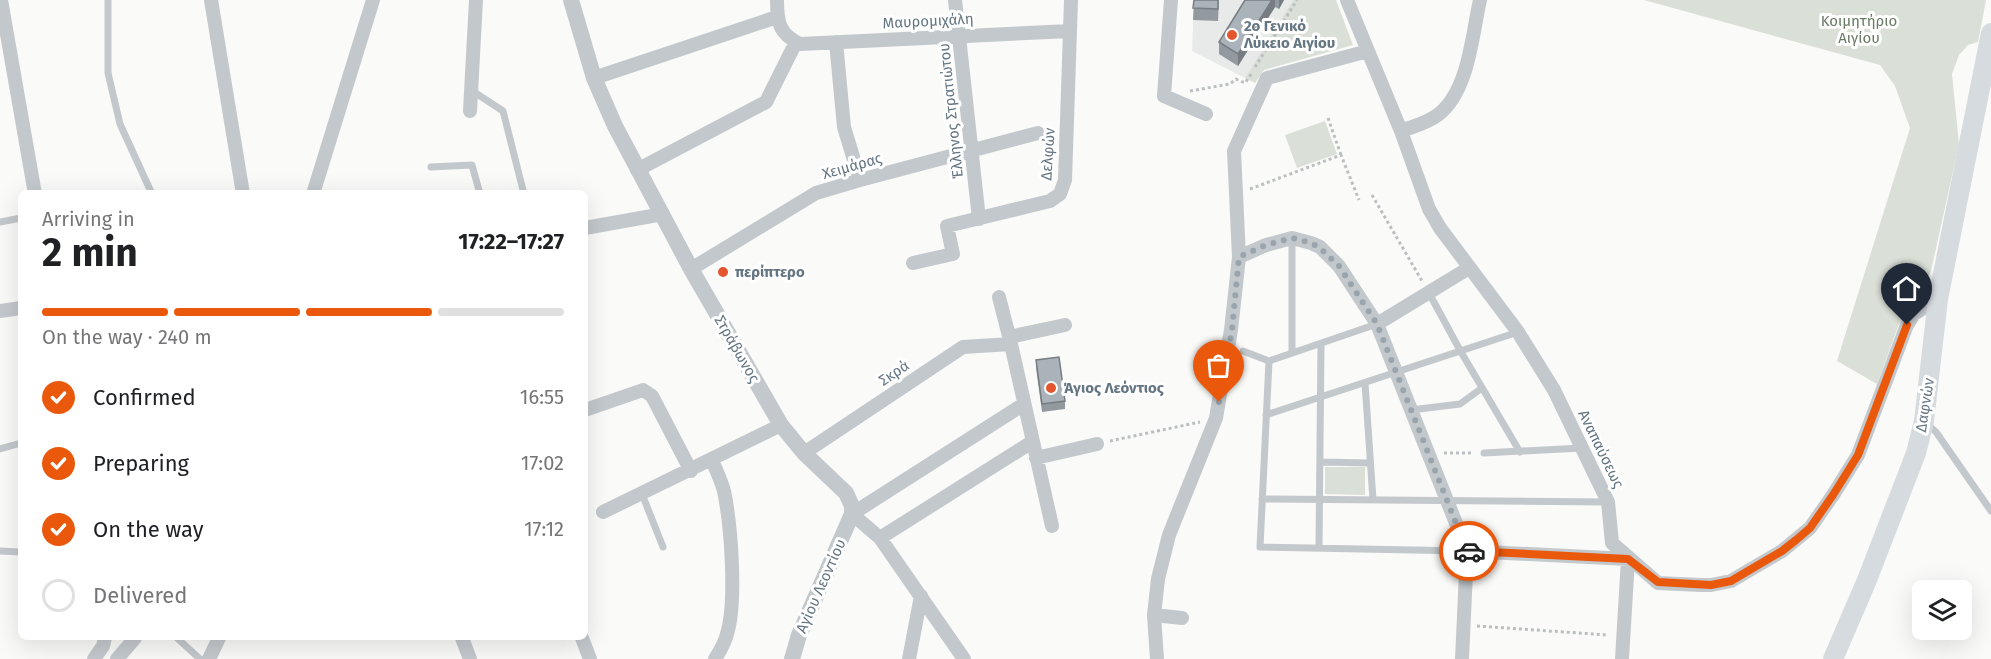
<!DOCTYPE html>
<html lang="en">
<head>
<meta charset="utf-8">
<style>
	body { margin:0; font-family:"Fira Sans",sans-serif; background:#f6f6f6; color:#202124; height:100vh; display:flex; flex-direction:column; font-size:22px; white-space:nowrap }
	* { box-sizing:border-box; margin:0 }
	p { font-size:20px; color:#757577 }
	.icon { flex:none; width:33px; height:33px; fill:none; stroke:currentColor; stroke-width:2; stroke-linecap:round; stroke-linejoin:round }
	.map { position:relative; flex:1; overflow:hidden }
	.drawer { position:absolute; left:18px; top:190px; width:570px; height:450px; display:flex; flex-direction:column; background:#fff; border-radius:9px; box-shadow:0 6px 24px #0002 }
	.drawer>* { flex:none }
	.buttons { position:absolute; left:1912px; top:580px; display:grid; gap:12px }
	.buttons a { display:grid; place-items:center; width:60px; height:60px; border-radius:9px; background:#fff; box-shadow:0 6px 24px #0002; font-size:30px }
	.pin { position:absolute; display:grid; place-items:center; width:51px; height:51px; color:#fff; margin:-62px -26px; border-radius:50% 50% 50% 0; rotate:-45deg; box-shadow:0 0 6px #0007 }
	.pin .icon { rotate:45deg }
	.courier { position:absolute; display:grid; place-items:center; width:60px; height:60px; margin:-30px; border:4px solid #ea580c; border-radius:50%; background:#fff; color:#222; box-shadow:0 2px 8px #0007 }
	.summary em { font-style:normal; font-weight:700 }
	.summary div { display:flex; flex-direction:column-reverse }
	.summary { display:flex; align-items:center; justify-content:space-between; height:102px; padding:0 24px }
	h1 { font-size:39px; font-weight:700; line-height:45px }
	.bar { display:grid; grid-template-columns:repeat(4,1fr); gap:9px 6px; align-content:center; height:72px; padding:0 24px }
	.bar i { height:8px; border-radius:4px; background:#e0e0e0 }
	.bar .active { background:#ea580c }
	.bar p { grid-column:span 4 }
	ol { padding:0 24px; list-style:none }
	li { display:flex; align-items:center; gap:18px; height:66px }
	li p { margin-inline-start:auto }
	li .icon { padding:6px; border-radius:50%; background:#ea580c; color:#fff; stroke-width:4 }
	li:last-child { color:#757577 }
	li i { width:33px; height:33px; border:3px solid #e0e0e0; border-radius:50% }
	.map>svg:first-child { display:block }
</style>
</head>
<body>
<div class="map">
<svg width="1991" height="659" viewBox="0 0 1991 659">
	<rect width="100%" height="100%" fill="#fafaf8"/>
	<path fill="#e8e9e9" d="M 1194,0 L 1293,0 L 1245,78 L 1192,51 Z"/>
	<path fill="#dadfd7" d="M 1293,0 L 1336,0 L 1353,45 L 1264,70 L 1255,83 L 1245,78 Z
		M 1644,0 L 1986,0 L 1978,42 L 1968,45 L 1959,55 L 1952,74 L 1959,144 L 1931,271 L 1922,291 L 1899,324 L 1877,384 L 1837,361 L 1910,128 L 1895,86 L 1880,65 Z
		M 1325,121 L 1337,154 L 1297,168 L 1285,135 Z
		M 1325,467 L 1365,467 L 1365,495 L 1325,494 Z"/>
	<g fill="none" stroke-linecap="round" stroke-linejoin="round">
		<path stroke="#bbbfc2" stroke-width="3" stroke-dasharray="3 3" stroke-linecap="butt" d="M 1255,67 L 1297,0
			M 1190,91 L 1230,84 L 1236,79 L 1245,83 L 1252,73
			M 1328,118 L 1341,155
			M 1250,189 L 1341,155 L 1359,200
			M 1372,195 L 1422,281
			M 1110,441 L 1200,422
			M 1444,453 L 1473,453
			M 1477,626 L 1608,635"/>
		<path stroke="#c3c8cc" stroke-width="7" d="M 108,0 L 108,73 L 120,124 L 152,194
			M 471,90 L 503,111 L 524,194
			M 431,167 L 472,165 L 480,194
			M 0,222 L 21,218
			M 1292,238 L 1292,353
			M 1429,293 L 1461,352 L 1520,452
			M 1243,351 L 1269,361 L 1260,547 L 1466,551
			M 1269,361 L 1377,324
			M 1365,383 L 1373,500
			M 1411,410 L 1460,404 L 1482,388
			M 1266,415 L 1518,332
			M 1927,424 L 1936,432 L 1991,511
			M 0,449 L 21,443
			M 1484,453 L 1582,448
			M 1320,462 L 1370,463
			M 642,494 L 663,547
			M 1262,499 L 1607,502
			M 1319,547 L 1321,344
			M 0,551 L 21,552
			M 177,638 L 200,659"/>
		<path stroke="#c3c8cc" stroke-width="14" d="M 1,0 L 35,194
			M 211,0 L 243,194
			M 777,0 C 777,22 779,34 800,44 L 1070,31
			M 955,0 L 979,219
			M 1171,0 L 1164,96 L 1206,114
			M 1347,0 L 1401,131 L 1429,209 L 1440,228 L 1518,332 L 1554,390 L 1608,502 L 1612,543 L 1658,583 L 1701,585 L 1711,585 L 1731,581 L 1782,551 L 1810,528 L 1833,495 L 1858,455 L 1907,325 L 1914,314 L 1938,299
			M 836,42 L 844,127 L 860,180
			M 1368,51 L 1267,78 L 1234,151 L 1239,257 L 1266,245 L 1292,238 L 1311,243 L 1320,247 L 1339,266 L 1377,324 L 1467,551
			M 594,78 L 777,17
			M 470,111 L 476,0
			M 1401,131 C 1414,126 1428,123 1439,114 C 1469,90 1472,35 1480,0
			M 637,170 L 766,102 L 796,42
			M 313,194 L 373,0
			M 585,228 L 663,214
			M 913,263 L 953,254 L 947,226 L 1050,201 L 1060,194 L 1065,180 L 1071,0
			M 691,269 L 816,193 L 860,180 L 1038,133
			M 999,297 L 1011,344 L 1052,526
			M 0,311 L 21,308
			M 1377,324 L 1469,268
			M 1009,337 L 1065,325
			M 585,410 L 643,390 L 652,396 L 691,471
			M 804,453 L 963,347 L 1011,344
			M 1036,458 L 1097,444
			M 712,460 C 716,470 721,480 724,491 C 731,525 737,601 727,634 C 725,643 720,651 715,659
			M 603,512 L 781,425
			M 880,538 L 1032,442
			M 1154,615 L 1182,618
			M 462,638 L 470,659
			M 582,638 L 590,659
			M 94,659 L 103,646 L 105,638
			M 117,659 L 135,638
			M 209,659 L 219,638
			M 909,659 L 921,596
			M 964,659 L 880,538 L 852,514 L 1024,404
			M 1157,659 L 1154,615 L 1158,579 L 1169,535 L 1216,418 L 1231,330 L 1239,257
			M 1462,659 L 1467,551 L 1628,559
			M 1622,659 L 1628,559"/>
		<path stroke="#c3c8cc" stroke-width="16" d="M 571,0 L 594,78 L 615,126 L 691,269 L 781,425 L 804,453 L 846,493 L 852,506 L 852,514 L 799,635 L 792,659"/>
		<path stroke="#d6dbdf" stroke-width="20" d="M 1833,659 L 1867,580 L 1916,453 L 1924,421 L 1938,299 L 1991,33"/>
	</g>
	<path fill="#929a9f" d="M 1194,0 L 1219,0 L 1218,21 L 1193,20 Z
		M 1245,0 L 1284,0 L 1279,9 L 1275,7 L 1238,66 L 1219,54 L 1219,42 Z
		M 1036,360 L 1065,401 L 1065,409 L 1042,412 L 1036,368 Z"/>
	<path fill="#777d82" d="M 1272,0 L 1275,0 L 1275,7 L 1238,66 L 1238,54 Z
		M 1279,0 L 1284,0 L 1279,9 Z"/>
	<path fill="#aab3b9" stroke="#777d82" stroke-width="1.5" d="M 1194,0 L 1218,0 L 1218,9 L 1193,8 Z
		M 1245,0 L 1272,0 L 1238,54 L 1219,42 Z
		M 1059,357 L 1065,401 L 1042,404 L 1036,360 Z"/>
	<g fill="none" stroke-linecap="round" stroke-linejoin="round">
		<path stroke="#99a4ac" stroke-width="6" stroke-dasharray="0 10.8" d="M 1219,402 L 1232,330 L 1239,257 L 1266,245 L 1292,238 L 1311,243 L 1320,248 L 1339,266 L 1377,324 L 1467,551 L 1469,551"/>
		<path stroke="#ea580c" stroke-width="8" d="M 1469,551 L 1628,559 L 1658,582 L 1711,585 L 1731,581 L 1782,551 L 1796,540 L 1810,528 L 1833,495 L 1858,455 L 1907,325"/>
	</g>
	<g fill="#e4572e" stroke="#fff" stroke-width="2">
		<circle cx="1232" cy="35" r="6"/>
		<circle cx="723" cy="272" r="6"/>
		<circle cx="1051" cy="388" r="6"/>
	</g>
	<g text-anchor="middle" stroke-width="6" stroke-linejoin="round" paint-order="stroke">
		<g font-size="15" fill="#657683" stroke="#fff">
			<text transform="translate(928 21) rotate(-3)" y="5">Μαυρομιχάλη</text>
			<text transform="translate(951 111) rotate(-96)" y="5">Έλληνος Στρατιώτου</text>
			<text transform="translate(1048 154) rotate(-86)" y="5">Δελφών</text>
			<text transform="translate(852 166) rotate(-16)" y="5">Χειμάρας</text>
			<text transform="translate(737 349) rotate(60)" y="5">Στράβωνος</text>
			<text transform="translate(894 373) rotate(-34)" y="5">Σκρά</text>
			<text transform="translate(1925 405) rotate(-81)" y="5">Δαφνών</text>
			<text transform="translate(1601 449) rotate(64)" y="5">Αναπαύσεως</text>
			<text transform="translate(821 586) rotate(-66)" y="5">Αγίου Λεοντίου</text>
		</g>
		<g font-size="15" fill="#687a64" stroke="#fff">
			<text x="1859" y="26">Κοιμητήριο<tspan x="1859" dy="17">Αιγίου</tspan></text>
		</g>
		<g font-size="15" font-weight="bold" fill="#657683" stroke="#fff" text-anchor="start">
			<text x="1244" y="31">2ο Γενικό<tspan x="1244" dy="17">Λύκειο Αιγίου</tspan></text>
			<text x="735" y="277">περίπτερο</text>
			<text x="1063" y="393">Άγιος Λεόντιος</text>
		</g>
	</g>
</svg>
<div class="buttons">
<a><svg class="icon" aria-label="layers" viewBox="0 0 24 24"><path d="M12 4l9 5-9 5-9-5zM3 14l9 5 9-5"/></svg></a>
</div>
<div class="pin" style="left:1219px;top:402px;background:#ea580c"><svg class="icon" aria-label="bag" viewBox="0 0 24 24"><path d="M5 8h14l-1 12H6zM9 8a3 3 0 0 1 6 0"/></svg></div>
<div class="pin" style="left:1907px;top:325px;background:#1f2937"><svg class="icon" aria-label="home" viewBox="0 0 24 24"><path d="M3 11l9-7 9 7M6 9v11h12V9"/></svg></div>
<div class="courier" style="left:1469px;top:551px"><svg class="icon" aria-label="car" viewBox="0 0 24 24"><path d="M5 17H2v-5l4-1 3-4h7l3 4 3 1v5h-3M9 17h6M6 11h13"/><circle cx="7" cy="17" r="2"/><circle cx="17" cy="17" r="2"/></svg></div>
<section class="drawer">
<div class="summary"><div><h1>2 min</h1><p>Arriving in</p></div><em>17:22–17:27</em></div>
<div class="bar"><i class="active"></i><i class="active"></i><i class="active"></i><i></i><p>On the way · 240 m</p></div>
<ol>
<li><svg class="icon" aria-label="check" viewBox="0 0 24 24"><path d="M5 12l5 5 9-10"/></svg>Confirmed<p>16:55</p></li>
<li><svg class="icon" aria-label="check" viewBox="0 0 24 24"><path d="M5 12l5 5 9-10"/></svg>Preparing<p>17:02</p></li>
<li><svg class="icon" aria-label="check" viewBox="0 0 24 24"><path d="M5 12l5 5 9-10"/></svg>On the way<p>17:12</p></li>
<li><i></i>Delivered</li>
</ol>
</section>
</div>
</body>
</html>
